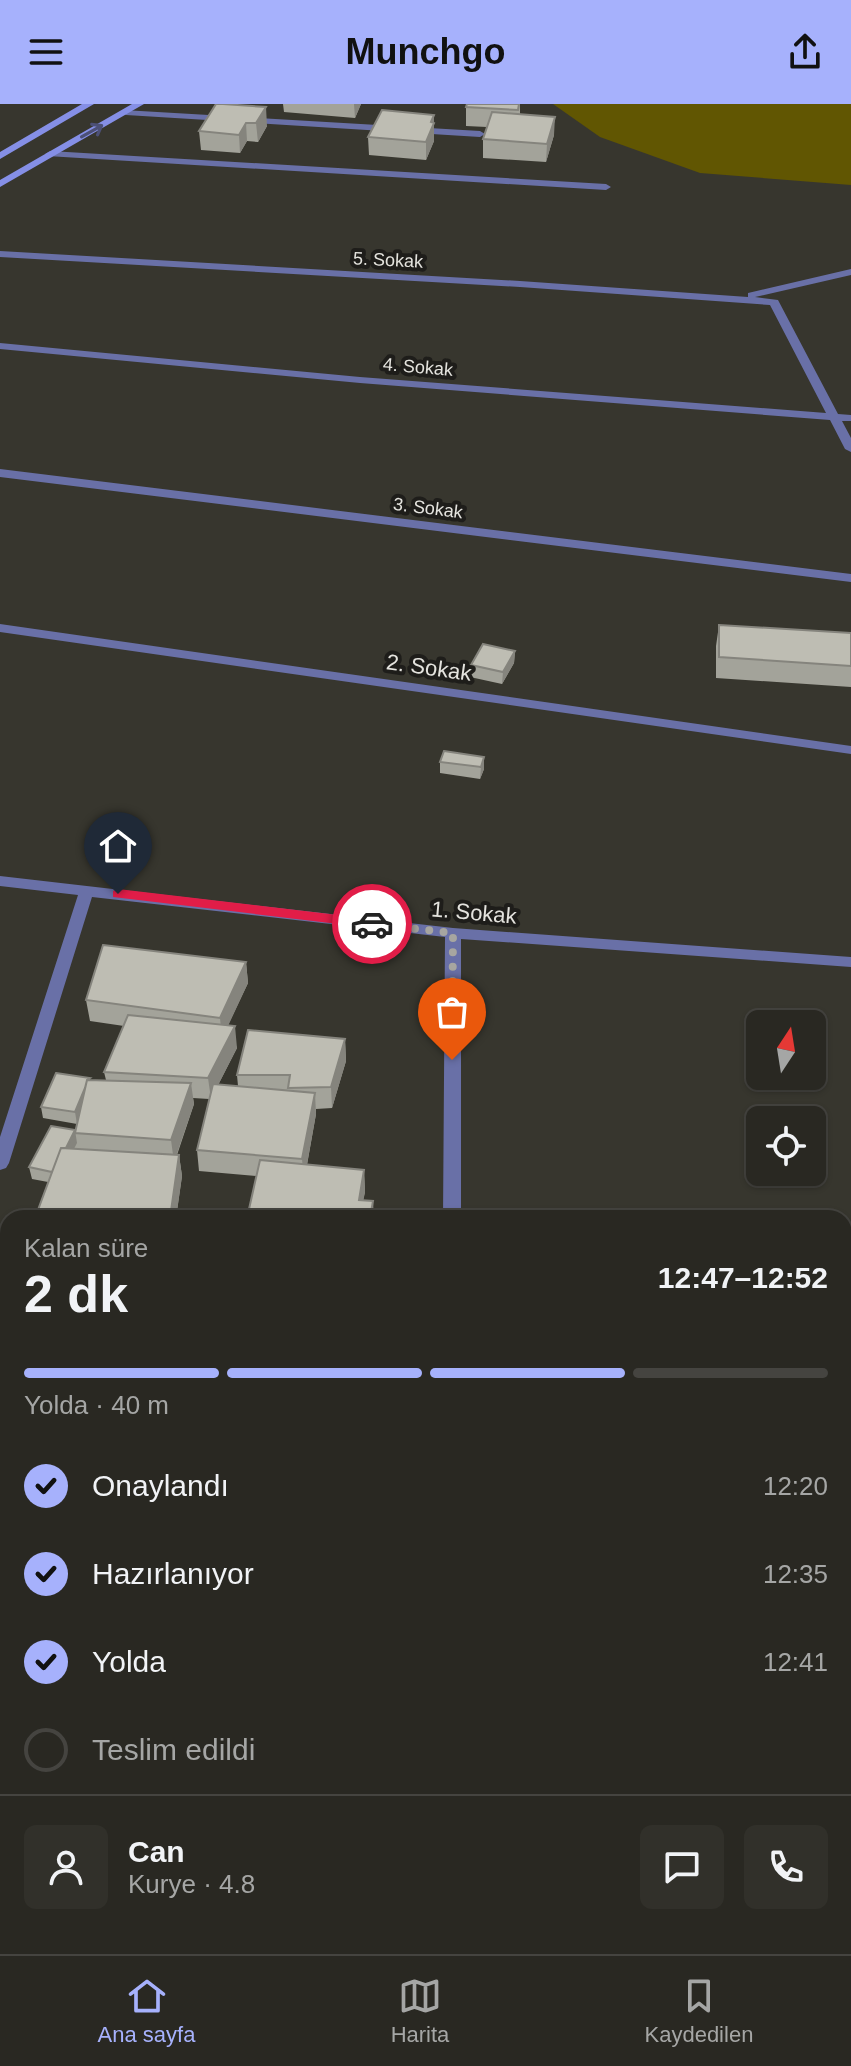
<!DOCTYPE html>
<html lang="tr">
<head>
<meta charset="utf-8">
<style>
	body { margin:0; font-family:Arial,sans-serif; background:#31302a; color:#f1f3f6; height:100vh; display:flex; flex-direction:column; font-size:30px; white-space:nowrap }
	* { box-sizing:border-box; margin:0 }
	p { font-size:26px; color:#a5a6a5 }
	.icon { flex:none; width:44px; height:44px; fill:none; stroke:currentColor; stroke-width:2; stroke-linecap:round; stroke-linejoin:round }
	.map { position:relative; flex:1; overflow:hidden }
	.drawer { position:absolute; left:0px; top:1106px; width:852px; height:744px; display:flex; flex-direction:column; background:#292822; border-radius:24px 24px 0 0; box-shadow:0 2px 6px #0004,0 0 0 2px #454440 }
	.drawer>* { flex:none }
	.needle { width:52px; rotate:12deg }
	.tools { position:absolute; left:746px; top:906px; display:grid; gap:16px }
	.tools a { display:grid; place-items:center; width:80px; height:80px; border-radius:12px; background:#292822; box-shadow:0 2px 6px #0004,0 0 0 2px #454440; font-size:40px }
	.pin { position:absolute; display:grid; place-items:center; width:68px; height:68px; color:#fff; margin:-82px -34px; border-radius:50% 50% 50% 0; rotate:-45deg; box-shadow:0 0 8px #0007 }
	.pin .icon { rotate:45deg }
	.courier { position:absolute; display:grid; place-items:center; width:80px; height:80px; margin:-40px; border:6px solid #e11d48; border-radius:50%; background:#fff; color:#222; box-shadow:0 2px 10px #0007 }
	.head em { font-style:normal; font-weight:700 }
	.head div { display:flex; flex-direction:column-reverse }
	.head { display:flex; align-items:center; justify-content:space-between; height:136px; padding:0 24px }
	h1 { font-size:52px; font-weight:700; line-height:60px }
	.bar { display:grid; grid-template-columns:repeat(4,1fr); gap:12px 8px; align-content:center; height:96px; padding:0 24px }
	.bar i { height:10px; border-radius:6px; background:#454440 }
	.bar .active { background:#a6b1fc }
	.bar p { grid-column:span 4 }
	.line { display:flex; align-items:center; gap:20px; padding:0 24px; border-top:2px solid #454440 }
	.line div { flex:1 }
	.round { display:grid; place-items:center; flex:none; width:84px; height:84px; border-radius:12px; background:#31302a }
	ol { padding:0 24px; list-style:none }
	li { display:flex; align-items:center; gap:24px; height:88px }
	li p { margin-inline-start:auto }
	li .icon { padding:8px; border-radius:50%; background:#a6b1fc; color:#111; stroke-width:4 }
	li:last-child { color:#a5a6a5 }
	li i { width:44px; height:44px; border:4px solid #454440; border-radius:50% }
	header { display:flex; justify-content:space-between; align-items:center; height:104px; padding:0 24px; background:#a6b1fc; color:#111; font-size:36px; font-weight:700 }
	.tab-bar { display:flex; justify-content:space-around; align-items:center; height:112px; border-top:2px solid #454440; background:#292822; font-size:22px; color:#a5a6a5 }
	.tab-bar a { display:grid; justify-items:center; gap:4px }
	.tab-bar .active { color:#a6b1fc }
	.map>svg:first-child { display:block }
</style>
</head>
<body>
<header><svg class="icon" aria-label="menu" viewBox="0 0 24 24"><path d="M4 6h16M4 12h16M4 18h16"/></svg>Munchgo<svg class="icon" aria-label="share" viewBox="0 0 24 24"><path d="M12 15V3M7 8l5-5 5 5M5 13v7h14v-7"/></svg></header>
<div class="map">
<svg width="851" height="1850" viewBox="0 0 851 1850">
	<rect width="100%" height="100%" fill="#37362e"/>
	<path fill="#615602" d="M 553,0 L 851,0 L 851,81 L 700,69 L 600,33 Z"/>
	<g fill="none" stroke-linecap="round" stroke-linejoin="round">
		<path fill="#6970a7" fill-rule="evenodd" d="M 123,6 L 480,27 L 485,30 L 480,33 L 126,11 L 121,8 Z
			M 50,47 L 606,80 L 611,83 L 606,86 L 47,52 L 45,50 Z
			M 0,147 L 520,177 L 748,193 L 748,189 L 851,165 L 851,171 L 755,193 L 778,196 L 838,310 L 851,311 L 851,317 L 842,317 L 851,334 L 851,348 L 845,345 L 830,316 L 360,279 L 0,245 L 0,239 L 360,273 L 826,309 L 770,201 L 520,183 L 0,153 Z
			M 0,365 L 851,470 L 851,478 L 0,373 Z
			M 0,520 L 851,642 L 851,650 L 0,528 Z
			M 0,772 L 453,824 L 851,853 L 851,863 L 461,835 L 461,1114 L 443,1114 L 445,833 L 92,793 L 9,1059 L 6,1064 L 0,1066 L 0,1033 L 78,791 L 0,782 Z"/>
		<path fill="#858fe6" fill-rule="evenodd" d="M 82,0 L 94,0 L 0,55 L 0,48 Z
			M 132,0 L 144,0 L 0,83 L 0,76 Z
			M 0,1765 L 8,1765 L 8,1787 L 0,1787 Z
			M 708,1842 L 814,1842 L 817,1850 L 711,1850 Z"/>
	</g>
	<path fill="#a3a39a" d="M 216,0 L 267,22 L 258,38 L 247,37 L 240,49 L 201,46 L 199,27 Z
		M 283,0 L 361,0 L 355,14 L 284,8 Z
		M 520,0 L 520,10 L 554,31 L 546,58 L 483,54 L 483,35 L 487,23 L 466,22 L 466,3 Z
		M 434,11 L 434,37 L 426,56 L 369,51 L 368,33 Z
		M 719,521 L 851,529 L 851,583 L 716,574 L 716,542 Z
		M 515,547 L 514,559 L 502,580 L 470,573 L 471,561 Z
		M 444,647 L 484,665 L 480,675 L 440,669 L 440,658 Z
		M 246,858 L 248,879 L 228,921 L 237,944 L 218,981 L 238,982 L 237,971 L 345,935 L 346,957 L 332,1004 L 316,1005 L 316,1010 L 307,1061 L 364,1066 L 365,1088 L 363,1096 L 374,1114 L 257,1072 L 199,1067 L 197,1046 L 209,995 L 193,994 L 194,1000 L 177,1051 L 179,1051 L 182,1072 L 176,1114 L 35,1114 L 48,1078 L 32,1075 L 29,1063 L 75,1026 L 77,1020 L 43,1014 L 41,1003 L 90,976 L 106,976 L 104,968 L 124,922 L 90,917 L 86,896 Z
		M 0,1320 L 8,1322 L 8,1430 L 0,1429 Z
		M 8,1543 L 8,1614 L 0,1613 L 0,1562 Z
		M 0,1647 L 8,1648 L 8,1719 L 0,1717 Z"/>
	<path fill="#85847d" d="M 354,0 L 361,0 L 355,14 Z
		M 266,3 L 267,22 L 258,38 L 256,19 Z
		M 434,11 L 434,37 L 426,56 L 426,38 Z
		M 555,13 L 554,31 L 546,58 L 547,40 Z
		M 246,19 L 247,37 L 240,49 L 239,31 Z
		M 515,547 L 514,559 L 502,580 L 503,568 Z
		M 484,653 L 484,665 L 480,675 L 481,663 Z
		M 246,858 L 248,879 L 222,935 L 220,914 Z
		M 235,922 L 237,944 L 211,995 L 208,974 Z
		M 345,935 L 346,957 L 332,1004 L 331,983 Z
		M 90,974 L 77,1020 L 75,1008 Z
		M 191,979 L 194,1000 L 174,1058 L 171,1036 Z
		M 315,989 L 316,1010 L 304,1077 L 302,1055 Z
		M 75,1026 L 77,1039 L 56,1080 L 54,1068 Z
		M 179,1051 L 182,1072 L 176,1114 L 170,1114 Z
		M 364,1066 L 365,1088 L 360,1114 L 359,1096 Z
		M 373,1097 L 374,1114 L 370,1114 Z"/>
	<path fill="#bebdb3" stroke="#85847d" stroke-width="2" d="M 216,0 L 223,0 L 266,3 L 256,19 L 246,19 L 239,31 L 199,27 Z
		M 467,0 L 519,0 L 518,6 L 466,3 Z
		M 382,6 L 434,11 L 431,18 L 434,19 L 426,38 L 368,33 Z
		M 492,8 L 555,13 L 547,40 L 483,35 Z
		M 719,521 L 851,529 L 851,562 L 719,553 Z
		M 483,540 L 515,547 L 503,568 L 471,561 Z
		M 444,647 L 484,653 L 481,663 L 440,658 Z
		M 103,841 L 246,858 L 220,914 L 86,896 Z
		M 128,911 L 235,922 L 208,974 L 104,968 Z
		M 248,926 L 345,935 L 331,983 L 288,984 L 290,971 L 237,971 Z
		M 56,969 L 90,974 L 87,976 L 85,984 L 75,1008 L 41,1003 Z
		M 87,976 L 191,979 L 171,1036 L 75,1029 Z
		M 213,980 L 315,989 L 302,1055 L 197,1046 Z
		M 51,1022 L 75,1026 L 66,1044 L 61,1044 L 52,1068 L 29,1063 Z
		M 61,1044 L 179,1051 L 170,1114 L 35,1114 Z
		M 260,1056 L 364,1066 L 359,1096 L 373,1097 L 370,1114 L 247,1114 Z
		M 0,1320 L 8,1322 L 8,1412 L 0,1410 Z
		M 8,1543 L 8,1563 L 1,1562 L 0,1566 L 0,1562 Z
		M 1,1562 L 8,1563 L 8,1597 L 0,1596 L 0,1566 Z
		M 0,1647 L 8,1648 L 8,1670 L 0,1669 Z
		M 0,1669 L 8,1670 L 8,1703 L 0,1702 Z"/>
	<defs><path id="oneway-shaft" d="M-6 0H5M1.5-3L5.5 0L1.5 3" fill="none" stroke-width="1.6" stroke-linecap="round" stroke-linejoin="round" transform="scale(2)"/></defs>
	<use stroke="#4c5076" href="#oneway-shaft" transform="translate(92 27) rotate(-29)"/>
	<path fill="#e11d48" d="M 118,785 L 372,815 L 378,820 L 372,824 L 113,793 L 113,787 Z"/>
	<g fill="none" stroke-linecap="round" stroke-linejoin="round">
		<path stroke="#a7a6a0" stroke-width="8" stroke-dasharray="0 14.4" d="M 372,820 L 453,829 L 452,956"/>
	</g>
	<g text-anchor="middle" stroke-width="8" stroke-linejoin="round" paint-order="stroke">
		<g font-size="18" fill="#e4e3de" stroke="#1e1d1a">
			<text transform="translate(388 156) rotate(3)" y="6">5. Sokak</text>
			<text transform="translate(418 263) rotate(5)" y="6">4. Sokak</text>
			<text transform="translate(428 404) rotate(7)" y="6">3. Sokak</text>
		</g>
		<g font-size="22" fill="#e4e3de" stroke="#1e1d1a">
			<text transform="translate(429 563) rotate(8)" y="8">2. Sokak</text>
			<text transform="translate(474 808) rotate(5)" y="8">1. Sokak</text>
		</g>
	</g>
</svg>
<div class="tools">
<a><svg class="needle" viewBox="-14 -14 28 28"><path d="M0-13l5 13h-10z" fill="#e53935"/><path d="M0 13l5-13h-10z" fill="#a5a6a5"/></svg></a>
<a><svg class="icon" aria-label="locate" viewBox="0 0 24 24"><circle cx="12" cy="12" r="6"/><path d="M12 2v4M12 18v4M2 12h4M18 12h4"/></svg></a>
</div>
<div class="pin" style="left:452px;top:956px;background:#ea580c"><svg class="icon" aria-label="bag" viewBox="0 0 24 24"><path d="M5 8h14l-1 12H6zM9 8a3 3 0 0 1 6 0"/></svg></div>
<div class="pin" style="left:118px;top:790px;background:#1f2937"><svg class="icon" aria-label="home" viewBox="0 0 24 24"><path d="M3 11l9-7 9 7M6 9v11h12V9"/></svg></div>
<div class="courier" style="left:372px;top:820px"><svg class="icon" aria-label="car" viewBox="0 0 24 24"><path d="M5 17H2v-5l4-1 3-4h7l3 4 3 1v5h-3M9 17h6M6 11h13"/><circle cx="7" cy="17" r="2"/><circle cx="17" cy="17" r="2"/></svg></div>
<section class="drawer">
<div class="head"><div><h1>2 dk</h1><p>Kalan süre</p></div><em>12:47–12:52</em></div>
<div class="bar"><i class="active"></i><i class="active"></i><i class="active"></i><i></i><p>Yolda · 40 m</p></div>
<ol>
<li><svg class="icon" aria-label="check" viewBox="0 0 24 24"><path d="M5 12l5 5 9-10"/></svg>Onaylandı<p>12:20</p></li>
<li><svg class="icon" aria-label="check" viewBox="0 0 24 24"><path d="M5 12l5 5 9-10"/></svg>Hazırlanıyor<p>12:35</p></li>
<li><svg class="icon" aria-label="check" viewBox="0 0 24 24"><path d="M5 12l5 5 9-10"/></svg>Yolda<p>12:41</p></li>
<li><i></i>Teslim edildi</li>
</ol>
<div class="line" style="height:144px"><a class="round"><svg class="icon" aria-label="person" viewBox="0 0 24 24"><circle cx="12" cy="8" r="4"/><path d="M4 21q1-7 8-7t8 7"/></svg></a><div><b>Can</b><p>Kurye · 4.8</p></div><a class="round"><svg class="icon" aria-label="chat" viewBox="0 0 24 24"><path d="M4 5h16v11H9l-5 4z"/></svg></a><a class="round"><svg class="icon" aria-label="phone" viewBox="0 0 24 24"><path d="M5 4h4l2 5-3 2q2 4 5 5l2-3 5 2v4C11 20 4 13 5 4z"/></svg></a></div>
</section>
</div>
<nav class="tab-bar">
<a class="active"><svg class="icon" aria-label="home" viewBox="0 0 24 24"><path d="M3 11l9-7 9 7M6 9v11h12V9"/></svg>Ana sayfa</a>
<a><svg class="icon" aria-label="map" viewBox="0 0 24 24"><path d="M3 6l6-2 6 2 6-2v14l-6 2-6-2-6 2zM9 4v14M15 6v14"/></svg>Harita</a>
<a><svg class="icon" aria-label="saved" viewBox="0 0 24 24"><path d="M7 4h10v16l-5-4-5 4z"/></svg>Kaydedilen</a>
</nav>
</body>
</html>
